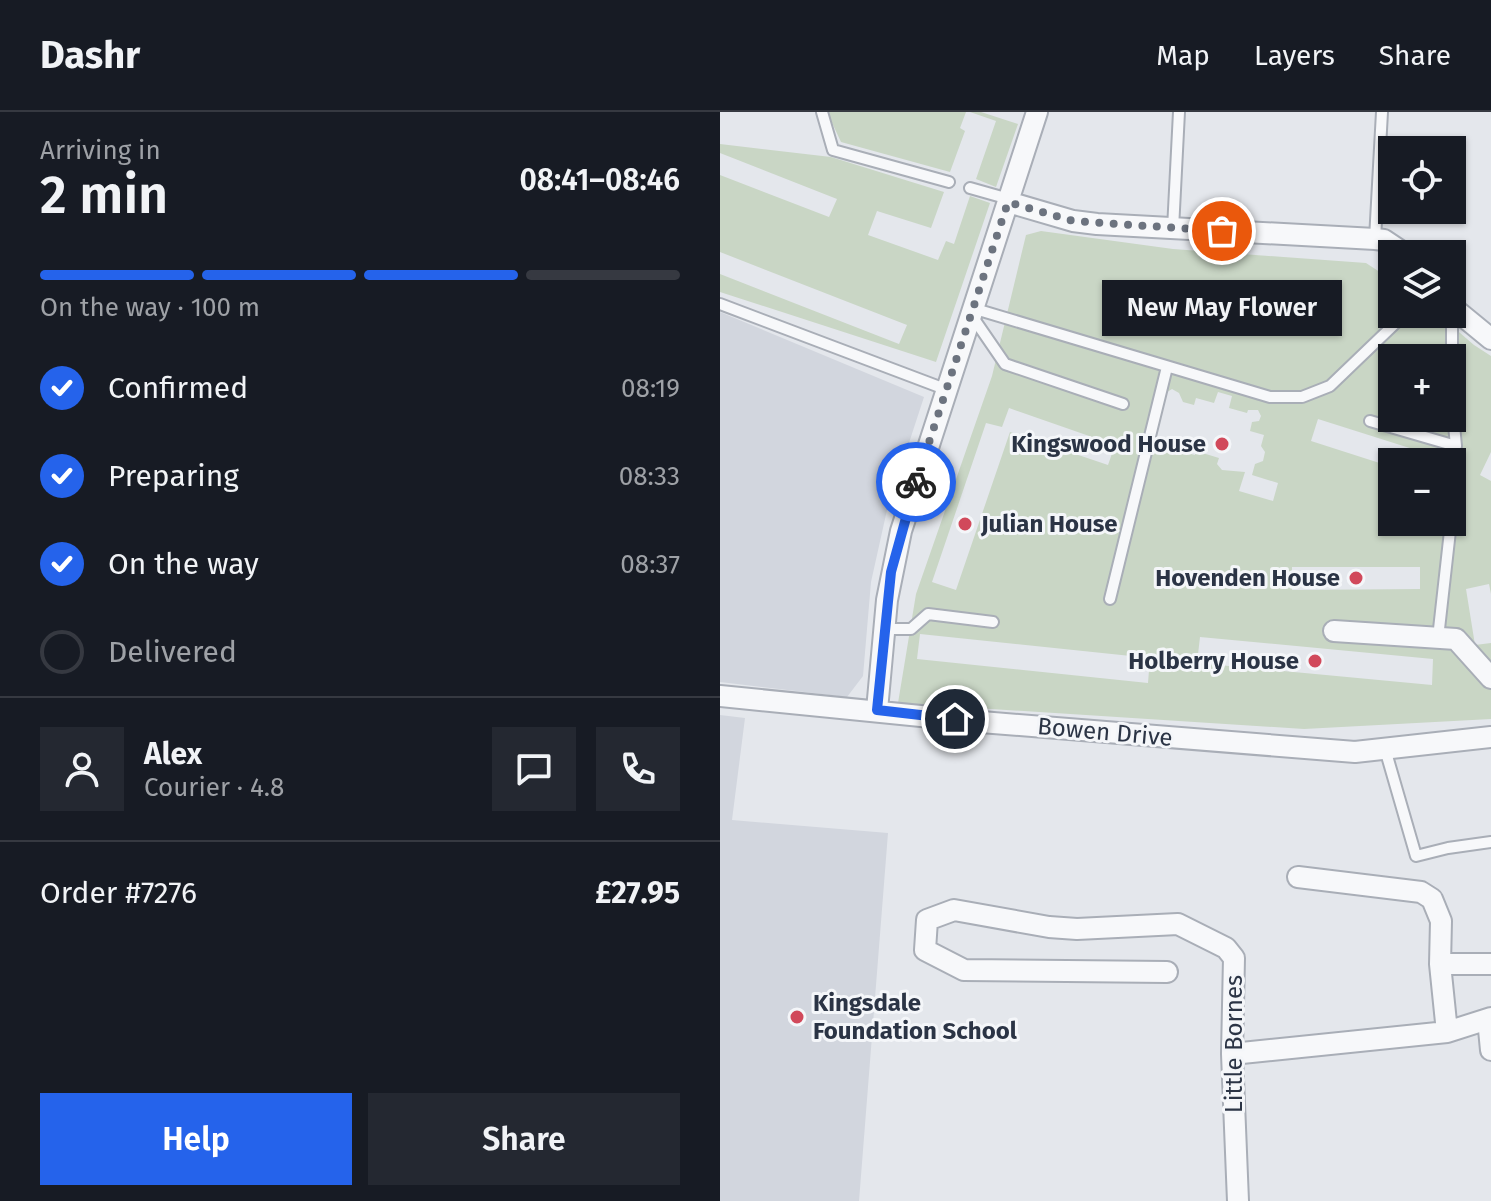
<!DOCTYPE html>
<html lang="en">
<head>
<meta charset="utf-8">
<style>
	body { margin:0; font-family:"Fira Sans",sans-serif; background:#242831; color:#f1f3f6; height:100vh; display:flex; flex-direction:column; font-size:30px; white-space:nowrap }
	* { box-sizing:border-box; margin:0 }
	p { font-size:26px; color:#9ea1a6 }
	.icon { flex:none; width:44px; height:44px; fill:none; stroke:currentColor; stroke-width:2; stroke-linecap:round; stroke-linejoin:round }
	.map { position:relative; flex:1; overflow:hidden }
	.side { display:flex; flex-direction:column; background:#171b24; width:720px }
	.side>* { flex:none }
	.fabs { position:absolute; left:658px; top:24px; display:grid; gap:16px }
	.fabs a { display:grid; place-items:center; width:88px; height:88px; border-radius:0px; background:#171b24; box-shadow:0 2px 6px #0004; font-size:40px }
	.pin { position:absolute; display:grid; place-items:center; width:68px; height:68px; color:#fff; margin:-34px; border:4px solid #fff; border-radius:50%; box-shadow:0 2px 8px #0007 }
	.courier { position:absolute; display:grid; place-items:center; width:80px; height:80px; margin:-40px; border:6px solid #2563eb; border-radius:50%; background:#fff; color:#222; box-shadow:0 2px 10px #0007 }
	.bubble { position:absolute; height:56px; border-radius:0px; background:#171b24; box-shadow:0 2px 6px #0004; font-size:26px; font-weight:600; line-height:56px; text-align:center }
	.summary em { font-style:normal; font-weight:600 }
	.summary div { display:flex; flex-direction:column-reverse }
	.summary { display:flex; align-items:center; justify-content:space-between; height:136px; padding:0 40px }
	h1 { font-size:52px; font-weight:600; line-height:60px }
	.bar { display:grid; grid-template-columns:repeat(4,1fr); gap:12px 8px; align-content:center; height:96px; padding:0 40px }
	.bar i { height:10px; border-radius:6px; background:#363941 }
	.bar .selected { background:#2563eb }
	.bar p { grid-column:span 4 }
	.line { display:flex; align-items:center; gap:20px; padding:0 40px; border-top:2px solid #363941 }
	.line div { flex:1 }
	.round { display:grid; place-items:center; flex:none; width:84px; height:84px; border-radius:0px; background:#242831 }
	ol { padding:0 40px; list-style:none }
	li { display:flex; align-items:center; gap:24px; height:88px }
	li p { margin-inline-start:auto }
	li .icon { padding:8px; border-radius:50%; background:#2563eb; color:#fff; stroke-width:4 }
	li:last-child { color:#9ea1a6 }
	li i { width:44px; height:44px; border:4px solid #363941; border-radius:50% }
	.cta { display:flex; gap:16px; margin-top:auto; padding:16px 40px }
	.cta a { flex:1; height:92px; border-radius:0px; background:#2563eb; color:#fff; font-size:32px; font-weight:600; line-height:92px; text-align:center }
	.cta a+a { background:#242831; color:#f1f3f6 }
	header { display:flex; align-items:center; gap:48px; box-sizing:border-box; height:112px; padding:0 40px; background:#171b24; border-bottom:2px solid #363941 }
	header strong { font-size:38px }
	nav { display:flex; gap:44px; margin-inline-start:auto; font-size:28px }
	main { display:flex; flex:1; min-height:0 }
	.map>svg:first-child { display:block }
</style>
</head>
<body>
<header>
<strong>Dashr</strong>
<nav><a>Map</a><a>Layers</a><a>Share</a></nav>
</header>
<main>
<section class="side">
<div class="summary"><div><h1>2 min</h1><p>Arriving in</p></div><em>08:41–08:46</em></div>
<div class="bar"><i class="selected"></i><i class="selected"></i><i class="selected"></i><i></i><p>On the way · 100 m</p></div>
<ol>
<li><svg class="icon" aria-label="check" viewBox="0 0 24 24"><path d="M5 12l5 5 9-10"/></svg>Confirmed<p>08:19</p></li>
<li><svg class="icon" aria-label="check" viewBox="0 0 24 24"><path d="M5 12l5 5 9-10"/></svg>Preparing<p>08:33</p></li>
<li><svg class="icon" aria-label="check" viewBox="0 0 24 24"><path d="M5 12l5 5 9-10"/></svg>On the way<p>08:37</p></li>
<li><i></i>Delivered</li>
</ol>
<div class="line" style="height:144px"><a class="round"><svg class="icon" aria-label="person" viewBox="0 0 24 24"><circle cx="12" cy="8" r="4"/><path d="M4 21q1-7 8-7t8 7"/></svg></a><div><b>Alex</b><p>Courier · 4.8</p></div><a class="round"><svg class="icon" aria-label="chat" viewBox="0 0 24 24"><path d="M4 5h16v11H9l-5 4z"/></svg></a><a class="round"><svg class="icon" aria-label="phone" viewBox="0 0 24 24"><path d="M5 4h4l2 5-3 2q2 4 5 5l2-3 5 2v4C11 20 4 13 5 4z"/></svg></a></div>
<div class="line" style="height:104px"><div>Order #7276</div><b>£27.95</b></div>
<div class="cta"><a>Help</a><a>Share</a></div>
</section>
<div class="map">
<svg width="771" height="1089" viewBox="0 0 771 1089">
	<rect width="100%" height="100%" fill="#e4e7ec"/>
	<path fill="#d2d6de" d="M 0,200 L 204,285 L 167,398 L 151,470 L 143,564 L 127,585 L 0,570 Z
		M 0,603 L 25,606 L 12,708 L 168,721 L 139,1089 L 0,1089 Z"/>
	<path fill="#c9d6c5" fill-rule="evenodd" d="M 107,0 L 246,0 L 240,16 L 245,19 L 230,60 L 121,30 Z
		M 250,0 L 261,0 L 298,12 L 276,75 L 256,67 L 276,9 Z
		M 0,32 L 111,45 L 224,80 L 211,116 L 157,99 L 148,123 L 218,148 L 226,129 L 234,132 L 250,84 L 270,91 L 216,250 L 0,180 L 0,162 L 179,232 L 187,213 L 0,140 L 0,63 L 109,105 L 117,87 L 0,41 Z
		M 321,119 L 453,137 L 646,151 L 672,168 L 672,202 L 718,202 L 754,233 L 771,244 L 771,340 L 760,363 L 771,369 L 771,482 L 769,472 L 746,477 L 755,533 L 771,531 L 771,607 L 584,617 L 178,591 L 196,482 L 272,264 L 306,123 ZM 672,246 L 732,246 L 732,306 L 672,306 ZM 452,277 L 459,281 L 463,290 L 474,293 L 476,286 L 494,291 L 498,280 L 512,284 L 509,296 L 527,301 L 528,298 L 538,298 L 541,304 L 539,309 L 532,310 L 530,319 L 544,323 L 541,334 L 545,340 L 543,349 L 535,352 L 532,363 L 558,371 L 553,389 L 519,379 L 525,360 L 502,358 L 497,352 L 499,346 L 476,339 L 475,343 L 467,341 L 468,337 L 462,334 L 463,331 L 447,326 L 443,338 L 432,335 L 445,289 L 444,282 ZM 289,296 L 395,333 L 388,353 L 290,320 L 236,478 L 212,470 L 266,311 L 282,315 ZM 598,307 L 718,345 L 717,350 L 732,350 L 732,410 L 672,410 L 672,355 L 591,329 ZM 572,455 L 700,455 L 700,477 L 572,478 ZM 200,522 L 430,546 L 428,571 L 197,547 ZM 480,525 L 713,547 L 712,573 L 477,551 Z"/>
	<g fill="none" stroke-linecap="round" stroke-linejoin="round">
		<defs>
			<path id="service" d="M 102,0 L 113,38 L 229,70
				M 250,76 L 289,87
				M 453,117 L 459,0
				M 655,127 L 662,0
				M 0,192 L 225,277
				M 252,196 L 550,285 L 582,285 L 610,274 L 685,202
				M 732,202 L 732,246
				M 252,204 L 285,252 L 403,292
				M 650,309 L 736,334 L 732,292
				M 732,404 L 738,354
				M 390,487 L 447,255
				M 165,517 L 191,517 L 208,502 L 273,510
				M 718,526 L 731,410
				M 665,637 L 696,744 L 728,736 L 771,730"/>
			<path id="minor" d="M 288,90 L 353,109 L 377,112 L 655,127 L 664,128 L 685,142
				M 732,195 L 771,227
				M 614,519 L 736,527 L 771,566
				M 0,584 L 261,610 L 635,640 L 771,625
				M 157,598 L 167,488 L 181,419 L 317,0
				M 578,765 L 701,780 L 712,787 L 721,809 L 720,852 L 727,920
				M 720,852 L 771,852
				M 447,860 L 244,858 L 205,838 L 207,808 L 234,798 L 329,815 L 357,817 L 458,812 L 506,836 L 514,846 L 512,942 L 518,1089
				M 768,907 L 771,938
				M 512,942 L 727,920 L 771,906"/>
		</defs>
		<use href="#service" stroke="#a9aeb7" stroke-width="14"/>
		<use href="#minor" stroke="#a9aeb7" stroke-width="24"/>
		<use href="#service" stroke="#f7f8fa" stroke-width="10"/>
		<use href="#minor" stroke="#f7f8fa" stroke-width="20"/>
	</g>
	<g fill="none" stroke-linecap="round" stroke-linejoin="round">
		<path stroke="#6c737f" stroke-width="8" stroke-dasharray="0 14.4" d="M 196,370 L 288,90 L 353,109 L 502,119"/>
		<path stroke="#2563eb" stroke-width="10" d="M 196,370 L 171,460 L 157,598 L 235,607"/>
	</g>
	<g fill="#d1495b" stroke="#f4f6f9" stroke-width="3">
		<circle cx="502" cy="332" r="8"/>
		<circle cx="245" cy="412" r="8"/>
		<circle cx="636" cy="466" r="8"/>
		<circle cx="595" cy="549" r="8"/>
		<circle cx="77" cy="905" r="8"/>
	</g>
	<g text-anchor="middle" stroke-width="6" stroke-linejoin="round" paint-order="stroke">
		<g font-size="24" font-weight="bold" fill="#2b3445" stroke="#f4f6f9" text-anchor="end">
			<text x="486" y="340">Kingswood House</text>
			<text x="261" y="420" text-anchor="start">Julian House</text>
			<text x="620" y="474">Hovenden House</text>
			<text x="579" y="557">Holberry House</text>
			<text x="93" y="899" text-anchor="start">Kingsdale<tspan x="93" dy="28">Foundation School</tspan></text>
		</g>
		<g font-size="24" fill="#2b3445" stroke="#f4f6f9">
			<text transform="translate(385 620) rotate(5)" y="8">Bowen Drive</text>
			<text transform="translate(514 932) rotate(-90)" y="8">Little Bornes</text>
		</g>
	</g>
</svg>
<div class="fabs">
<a><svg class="icon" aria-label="locate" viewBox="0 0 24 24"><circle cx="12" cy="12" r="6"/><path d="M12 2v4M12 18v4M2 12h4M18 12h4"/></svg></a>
<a><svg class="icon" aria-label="layers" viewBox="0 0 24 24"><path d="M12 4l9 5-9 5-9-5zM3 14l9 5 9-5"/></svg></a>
<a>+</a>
<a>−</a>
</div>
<div class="pin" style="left:502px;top:119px;background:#ea580c"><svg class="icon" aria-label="bag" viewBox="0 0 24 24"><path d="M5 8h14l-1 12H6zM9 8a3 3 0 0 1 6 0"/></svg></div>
<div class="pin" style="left:235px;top:607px;background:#1f2937"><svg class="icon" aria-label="home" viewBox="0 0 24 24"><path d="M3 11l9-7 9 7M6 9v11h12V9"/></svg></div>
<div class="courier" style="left:196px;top:370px"><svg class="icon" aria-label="bike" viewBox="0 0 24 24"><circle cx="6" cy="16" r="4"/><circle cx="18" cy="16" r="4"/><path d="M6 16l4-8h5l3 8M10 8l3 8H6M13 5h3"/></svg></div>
<div class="bubble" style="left:382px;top:168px;width:240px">New May Flower</div>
</div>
</main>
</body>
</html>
